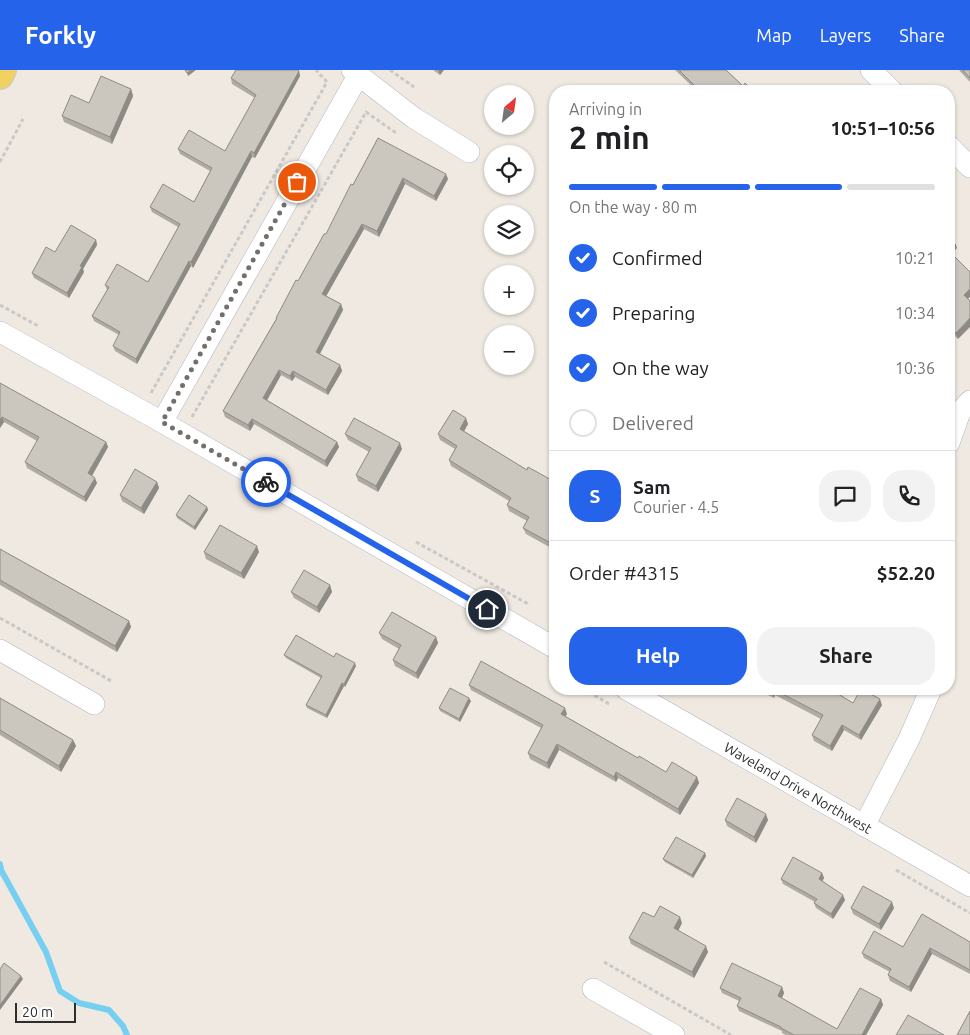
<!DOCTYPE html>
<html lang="en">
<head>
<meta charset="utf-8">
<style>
	body { margin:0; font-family:Ubuntu,sans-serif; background:#f2f2f2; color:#202124; height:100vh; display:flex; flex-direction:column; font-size:19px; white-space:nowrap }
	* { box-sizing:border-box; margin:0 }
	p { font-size:16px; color:#757577 }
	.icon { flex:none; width:28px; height:28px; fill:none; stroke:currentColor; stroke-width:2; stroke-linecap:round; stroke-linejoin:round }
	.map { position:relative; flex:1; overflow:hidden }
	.drawer { position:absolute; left:549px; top:15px; width:406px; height:610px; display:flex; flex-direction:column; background:#fff; border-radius:20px; box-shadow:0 1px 4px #0004 }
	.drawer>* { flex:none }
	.needle { width:32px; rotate:29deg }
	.buttons { position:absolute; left:484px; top:15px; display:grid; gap:10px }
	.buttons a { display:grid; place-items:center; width:50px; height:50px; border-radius:50%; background:#fff; box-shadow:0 1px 4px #0004; font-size:25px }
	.scale { position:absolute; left:15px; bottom:12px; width:61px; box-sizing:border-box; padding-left:5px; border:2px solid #2e2e2e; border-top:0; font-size:14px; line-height:18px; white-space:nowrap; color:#2e2e2e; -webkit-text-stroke:4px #fff; paint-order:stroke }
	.pin { position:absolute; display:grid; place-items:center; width:42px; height:42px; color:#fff; margin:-21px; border:2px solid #fff; border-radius:50%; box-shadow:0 1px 5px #0007 }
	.courier { position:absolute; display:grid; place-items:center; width:50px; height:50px; margin:-25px; border:4px solid #2563eb; border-radius:50%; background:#fff; color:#222; box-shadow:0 1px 6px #0007 }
	.overview em { font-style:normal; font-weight:700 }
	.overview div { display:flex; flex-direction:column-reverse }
	.overview { display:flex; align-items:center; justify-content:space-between; height:85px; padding:0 20px }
	h1 { font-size:32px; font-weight:700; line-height:38px }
	.bar { display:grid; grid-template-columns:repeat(4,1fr); gap:8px 5px; align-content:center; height:60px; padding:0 20px }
	.bar i { height:6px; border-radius:4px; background:#e0e0e0 }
	.bar .on { background:#2563eb }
	.bar p { grid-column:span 4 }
	.line { display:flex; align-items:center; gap:12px; padding:0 20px; border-top:1px solid #e0e0e0 }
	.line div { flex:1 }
	.round { display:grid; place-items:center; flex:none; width:52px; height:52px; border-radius:20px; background:#f2f2f2 }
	ol { padding:0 20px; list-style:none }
	li { display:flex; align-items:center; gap:15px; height:55px }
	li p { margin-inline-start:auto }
	li .icon { padding:5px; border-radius:50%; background:#2563eb; color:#fff; stroke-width:4 }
	li:last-child { color:#757577 }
	li i { width:28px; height:28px; border:2px solid #e0e0e0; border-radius:50% }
	.action { display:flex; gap:10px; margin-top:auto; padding:10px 20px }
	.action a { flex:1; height:58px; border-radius:20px; background:#2563eb; color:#fff; font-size:20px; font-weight:700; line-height:58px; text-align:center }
	.action a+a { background:#f2f2f2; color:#202124 }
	header { display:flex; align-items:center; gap:30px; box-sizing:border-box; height:70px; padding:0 25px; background:#2563eb; color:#fff }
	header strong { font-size:24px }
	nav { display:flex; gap:28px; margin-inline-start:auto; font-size:18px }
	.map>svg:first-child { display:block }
</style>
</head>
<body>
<header>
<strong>Forkly</strong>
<nav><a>Map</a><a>Layers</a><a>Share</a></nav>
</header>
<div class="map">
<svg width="970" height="965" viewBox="0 0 970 965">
	<rect width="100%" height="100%" fill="#efe9e1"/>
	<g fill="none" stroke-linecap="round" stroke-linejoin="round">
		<path stroke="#75cff0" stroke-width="6" d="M 0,794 L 1,800 L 46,882 L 60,921 L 79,933 L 109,940 L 123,956 L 127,965"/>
		<defs>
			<path id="minor" d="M 352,0 L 414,48 L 469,82
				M 871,0 L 892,21
				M 949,76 L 970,97
				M 0,262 L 162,352 L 555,578
				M 162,352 L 358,6
				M 949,373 L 960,342 L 970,331
				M 0,580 L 94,634
				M 626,619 L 970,816
				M 864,756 L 909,669 L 931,619
				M 593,919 L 674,965"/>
			<path id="major" d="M 0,6 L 3,0"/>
		</defs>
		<use href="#minor" stroke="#b4b7c1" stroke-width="22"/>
		<use href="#major" stroke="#c9c9c9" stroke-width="28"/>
		<path stroke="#c9c9c9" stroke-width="3" stroke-dasharray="4 2.5" stroke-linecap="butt" d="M 390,0 L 414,17
			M 0,92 L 23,49
			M 0,235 L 40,257
			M 151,323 L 327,12 L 316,0
			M 192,347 L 366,42 L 396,63
			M 416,472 L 530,535
			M 0,548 L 113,612
			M 583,619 L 611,635
			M 896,800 L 970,843
			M 604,892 L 731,965"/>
		<use href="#minor" stroke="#fff" stroke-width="21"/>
		<use href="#major" stroke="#f2d163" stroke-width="26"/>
	</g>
	<path fill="#afaba4" d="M 433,0 L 444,0 L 440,5 Z
		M 675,0 L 726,0 L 743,16 L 753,21 L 697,21 Z
		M 959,0 L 970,0 L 970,12 Z
		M 299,1 L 300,6 L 255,88 L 252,87 L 193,198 L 191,196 L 137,294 L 115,281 L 113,276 L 119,265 L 94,251 L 92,246 L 107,220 L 105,215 L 148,212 L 178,157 L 152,142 L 150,137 L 194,132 L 210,101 L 180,84 L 178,79 L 225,81 L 255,28 L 232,14 L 231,8 Z
		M 131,19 L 133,26 L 112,74 L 64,52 L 62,46 L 89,33 Z
		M 378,68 L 448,109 L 436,131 L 405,114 L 379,167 L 364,159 L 326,226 L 341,234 L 343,240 L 320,284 L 340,295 L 342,301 L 328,325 L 295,307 L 292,311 L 281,305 L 267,330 L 337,372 L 339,377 L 327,397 L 254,354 L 250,361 L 225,347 L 223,341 L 276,249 L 276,248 L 326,164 Z
		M 96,170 L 97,175 L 83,199 L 84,202 L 69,228 L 34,208 L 32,203 L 55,182 Z
		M 949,191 L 968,229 L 958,269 L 949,260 Z
		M 0,313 L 106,372 L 108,377 L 92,406 L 97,413 L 86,432 L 27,398 L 25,392 L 37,371 L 4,352 L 0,358 Z
		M 468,354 L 464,361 L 527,400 L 555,412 L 555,475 L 553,479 L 526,464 L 523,458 L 527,451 L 509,441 L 507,435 L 509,431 L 451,396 L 449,390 L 455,379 L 440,370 L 438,364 Z
		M 345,364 L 402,379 L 378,422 L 358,411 L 356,405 L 369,382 L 348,370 Z
		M 157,412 L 159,418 L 144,444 L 122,431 L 120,425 Z
		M 207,437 L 208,440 L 195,460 L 177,448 L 176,445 Z
		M 0,479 L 129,551 L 131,557 L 117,582 L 0,515 Z
		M 204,482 L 259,482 L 244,509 L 206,489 Z
		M 330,515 L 332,522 L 319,543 L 294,528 L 291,522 Z
		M 379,563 L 436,567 L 438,573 L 418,609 L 395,596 L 393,590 L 399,579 L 382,569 Z
		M 284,585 L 334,587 L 356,596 L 345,617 L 344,616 L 327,648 L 307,638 L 306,635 L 321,608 L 286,588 Z
		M 469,615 L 567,644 L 565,646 L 638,688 L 666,702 L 697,707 L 699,713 L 680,745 L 618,708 L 616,712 L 559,680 L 549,699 L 530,689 L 528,683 L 541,658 L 471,620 Z
		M 756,619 L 830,619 L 853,633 L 882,635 L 861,670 L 844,660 L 832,681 L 814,671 L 812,665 L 821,649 L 775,625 L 774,628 Z
		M 0,628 L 73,670 L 76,676 L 61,702 L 0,665 Z
		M 471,631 L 460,652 L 440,641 L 439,638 Z
		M 725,750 L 768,750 L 756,773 L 727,756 Z
		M 705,783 L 706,786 L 693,808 L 665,792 L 663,789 Z
		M 822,803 L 824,808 L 822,811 L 845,830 L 833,849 L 816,838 L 814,833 L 815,832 L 783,814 L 781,809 Z
		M 851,838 L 894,838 L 881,860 L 853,844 Z
		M 654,847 L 682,853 L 678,861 L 708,882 L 694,908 L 631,874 L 629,868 Z
		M 970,872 L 970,904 L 932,884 L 911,922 L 890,911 L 888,905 L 890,902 L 864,888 L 862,883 L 903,877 Z
		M 782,917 L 784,923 L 782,928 L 837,959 L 881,929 L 883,935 L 866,965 L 786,965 L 782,963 L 782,961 L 739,941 L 737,936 L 739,931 L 722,923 L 720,918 Z"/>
	<path fill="#8e8b86" d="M 191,0 L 196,0 L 188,6 L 187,3 Z
		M 438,0 L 444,0 L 440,5 Z
		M 299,1 L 300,6 L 255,88 L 254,83 Z
		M 131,19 L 133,26 L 112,74 L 110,67 Z
		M 251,81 L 252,87 L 193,198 L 191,192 Z
		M 446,104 L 448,109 L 436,131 L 434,126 Z
		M 403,108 L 405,114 L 379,167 L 377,161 Z
		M 362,154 L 364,159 L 324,230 L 322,224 Z
		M 96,170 L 97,175 L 83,199 L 84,202 L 69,228 L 67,223 L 80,196 Z
		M 956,175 L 957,178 L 949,186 L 949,182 Z
		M 189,191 L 191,196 L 137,294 L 136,289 Z
		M 970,219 L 970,227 L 966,231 L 964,225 Z
		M 341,234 L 343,240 L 318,287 L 316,282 Z
		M 970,248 L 970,257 L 958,269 L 956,263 Z
		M 340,295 L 342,301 L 328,325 L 326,320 Z
		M 279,300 L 281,305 L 265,334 L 263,328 Z
		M 293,301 L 295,307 L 292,311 L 290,306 Z
		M 2,347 L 4,352 L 0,358 L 0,350 Z
		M 466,348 L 468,354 L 462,365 L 460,359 Z
		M 252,349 L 254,354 L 250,361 L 248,355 Z
		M 106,372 L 108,377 L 90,409 L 88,403 Z
		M 337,372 L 339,377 L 327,397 L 325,391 Z
		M 400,373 L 402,379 L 378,422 L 376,416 Z
		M 95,408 L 97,413 L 86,432 L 84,427 Z
		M 157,412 L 159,418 L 144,444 L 141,438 Z
		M 207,437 L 208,440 L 195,460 L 194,457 Z
		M 555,465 L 555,475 L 553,479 L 551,473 Z
		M 257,476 L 259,482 L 244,509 L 241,503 Z
		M 330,515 L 332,522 L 319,543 L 317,537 Z
		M 129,551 L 131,557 L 117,582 L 115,576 Z
		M 436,567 L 438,573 L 418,609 L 416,603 Z
		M 355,593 L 356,596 L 345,617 L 344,614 Z
		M 342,613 L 344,616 L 327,648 L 326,645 Z
		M 773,619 L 775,625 L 774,628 L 772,622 Z
		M 469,628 L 471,631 L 460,652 L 459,649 Z
		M 880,629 L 882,635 L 861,670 L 859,665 Z
		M 565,638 L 567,644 L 563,650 L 561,644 Z
		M 842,655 L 844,660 L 832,681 L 830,676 Z
		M 73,670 L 76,676 L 61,702 L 59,696 Z
		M 557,674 L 559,680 L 549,699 L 547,693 Z
		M 616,702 L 618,708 L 616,712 L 614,707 Z
		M 697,707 L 699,713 L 680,745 L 678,739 Z
		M 766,744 L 768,750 L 756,773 L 754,767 Z
		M 705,783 L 706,786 L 693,808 L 692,805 Z
		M 822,803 L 824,808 L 821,814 L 819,809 Z
		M 843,825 L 845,830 L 833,849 L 831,844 Z
		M 892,832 L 894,838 L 881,860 L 879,854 Z
		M 680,847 L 682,853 L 676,865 L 674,858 Z
		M 706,876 L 708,882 L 694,908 L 692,902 Z
		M 930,878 L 932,884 L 911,922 L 909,917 Z
		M 21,906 L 23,909 L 0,940 L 0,935 Z
		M 782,917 L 784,923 L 780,932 L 778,926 Z
		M 881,929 L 883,935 L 866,965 L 862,965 Z"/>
	<path fill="#cbc7bf" stroke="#8e8b86" d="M 185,0 L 191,0 L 187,3 Z
		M 236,0 L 297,0 L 299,1 L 254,83 L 251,81 L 191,192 L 189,191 L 136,289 L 113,276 L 120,262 L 92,246 L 109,217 L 105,215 L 117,194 L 148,212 L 180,154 L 150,137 L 163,114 L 194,132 L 212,98 L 178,79 L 189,60 L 225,81 L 256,25 L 231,8 Z
		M 679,0 L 726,0 L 743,16 L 745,13 L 753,21 L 712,21 L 709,17 L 705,21 L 700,21 Z
		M 963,0 L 970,0 L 970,8 Z
		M 101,6 L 131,19 L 110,67 L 62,46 L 71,25 L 89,33 Z
		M 378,68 L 446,104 L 434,126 L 403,108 L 377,161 L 362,154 L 322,224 L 341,234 L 316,282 L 340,295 L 326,320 L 293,301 L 290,306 L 279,300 L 263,328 L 337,372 L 325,391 L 252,349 L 248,355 L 223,341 L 277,248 L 276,248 L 296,210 L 298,211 L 324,164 L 326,164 L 351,114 L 353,115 Z
		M 71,155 L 96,170 L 80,196 L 82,197 L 67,223 L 32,203 L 46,177 L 55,182 Z
		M 949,168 L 956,175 L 949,182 Z
		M 954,186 L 970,202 L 970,219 L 964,225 L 970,231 L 970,248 L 956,263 L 949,256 L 949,191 Z
		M 0,313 L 106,372 L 88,403 L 95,408 L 84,427 L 25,392 L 39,367 L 2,347 L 0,350 Z
		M 453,340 L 466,348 L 460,359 L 527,400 L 528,397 L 555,412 L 555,465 L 551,473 L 523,458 L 529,447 L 507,435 L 511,428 L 449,390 L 457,376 L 438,364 Z
		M 354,348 L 400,373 L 376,416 L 356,405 L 371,378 L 345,364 Z
		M 135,399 L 157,412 L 141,438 L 120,425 Z
		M 189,425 L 207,437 L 194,457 L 176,445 Z
		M 220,455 L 257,476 L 241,503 L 204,482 Z
		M 0,479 L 129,551 L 115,576 L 0,510 Z
		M 304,500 L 330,515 L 317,537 L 291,522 Z
		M 392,542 L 436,567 L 416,603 L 393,590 L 401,575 L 379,563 Z
		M 296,565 L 334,587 L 336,583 L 355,593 L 344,614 L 342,613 L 326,645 L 306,635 L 322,606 L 284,585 Z
		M 481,591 L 565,638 L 561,644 L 638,688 L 639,686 L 666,702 L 672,692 L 697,707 L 678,739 L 616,702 L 614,707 L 557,674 L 547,693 L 528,683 L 543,655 L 469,615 Z
		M 450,618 L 469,628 L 459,649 L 439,638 Z
		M 765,619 L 830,619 L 853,633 L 861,619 L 880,629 L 859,665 L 842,655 L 830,676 L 812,665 L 823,645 L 773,619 L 772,622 Z
		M 0,628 L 73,670 L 59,696 L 0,660 Z
		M 737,728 L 766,744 L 754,767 L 725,750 Z
		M 676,767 L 705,783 L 692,805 L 663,789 Z
		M 793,787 L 822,803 L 819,809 L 843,825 L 831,844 L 814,833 L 817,829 L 781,809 Z
		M 863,816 L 892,832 L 879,854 L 851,838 Z
		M 660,836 L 680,847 L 674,858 L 706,876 L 692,902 L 629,868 L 643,842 L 654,847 Z
		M 922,844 L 970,872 L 970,900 L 930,878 L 909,917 L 888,905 L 891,899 L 862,883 L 874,861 L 903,877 Z
		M 4,893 L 21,906 L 0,935 L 0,899 Z
		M 732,893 L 782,917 L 778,926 L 837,959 L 860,918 L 881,929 L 862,965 L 794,965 L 781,958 L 781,957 L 737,936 L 741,928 L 720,918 Z
		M 970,941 L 970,965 L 957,965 Z
		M 908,945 L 944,965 L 896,965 Z"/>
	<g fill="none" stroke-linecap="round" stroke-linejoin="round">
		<path stroke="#726f6d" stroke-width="5" stroke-dasharray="0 9" d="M 266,412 L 162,352 L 297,112"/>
		<path stroke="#2563eb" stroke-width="6" d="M 266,412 L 487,539"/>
	</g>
	<g text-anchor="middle" stroke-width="4.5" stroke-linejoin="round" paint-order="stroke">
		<g font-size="14" fill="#2e2e2e" stroke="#fff">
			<text transform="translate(798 718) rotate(30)" y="5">Waveland Drive Northwest</text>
		</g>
	</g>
</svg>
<div class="buttons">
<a><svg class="needle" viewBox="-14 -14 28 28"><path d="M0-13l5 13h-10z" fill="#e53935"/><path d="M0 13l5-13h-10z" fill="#757577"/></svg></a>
<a><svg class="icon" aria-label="locate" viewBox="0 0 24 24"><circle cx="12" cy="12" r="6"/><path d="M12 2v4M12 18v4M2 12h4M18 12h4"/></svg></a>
<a><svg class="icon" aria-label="layers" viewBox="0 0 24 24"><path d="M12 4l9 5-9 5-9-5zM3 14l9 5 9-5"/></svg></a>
<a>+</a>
<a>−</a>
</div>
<div class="scale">20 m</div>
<div class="pin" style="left:297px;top:112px;background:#ea580c"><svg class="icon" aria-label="bag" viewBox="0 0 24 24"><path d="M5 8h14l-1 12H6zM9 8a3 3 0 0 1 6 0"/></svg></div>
<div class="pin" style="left:487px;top:539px;background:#1f2937"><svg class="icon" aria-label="home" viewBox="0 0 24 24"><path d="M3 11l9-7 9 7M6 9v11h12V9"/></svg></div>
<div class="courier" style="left:266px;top:412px"><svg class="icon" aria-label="bike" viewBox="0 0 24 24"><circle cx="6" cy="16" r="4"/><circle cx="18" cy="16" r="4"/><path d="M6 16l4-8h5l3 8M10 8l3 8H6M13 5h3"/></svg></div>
<section class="drawer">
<div class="overview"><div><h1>2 min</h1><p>Arriving in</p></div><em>10:51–10:56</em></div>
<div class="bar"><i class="on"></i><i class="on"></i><i class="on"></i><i></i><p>On the way · 80 m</p></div>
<ol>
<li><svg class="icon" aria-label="check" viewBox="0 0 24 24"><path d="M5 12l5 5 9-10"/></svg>Confirmed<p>10:21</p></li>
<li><svg class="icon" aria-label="check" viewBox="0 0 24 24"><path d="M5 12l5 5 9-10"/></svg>Preparing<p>10:34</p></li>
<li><svg class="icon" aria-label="check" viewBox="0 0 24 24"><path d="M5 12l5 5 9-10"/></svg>On the way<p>10:36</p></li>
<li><i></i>Delivered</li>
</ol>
<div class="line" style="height:90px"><b class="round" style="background:#2563eb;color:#fff">S</b><div><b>Sam</b><p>Courier · 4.5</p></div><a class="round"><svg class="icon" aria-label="chat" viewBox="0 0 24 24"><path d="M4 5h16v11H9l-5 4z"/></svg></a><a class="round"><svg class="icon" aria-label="phone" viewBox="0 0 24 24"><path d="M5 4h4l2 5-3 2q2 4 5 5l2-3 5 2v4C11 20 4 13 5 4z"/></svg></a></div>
<div class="line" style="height:65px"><div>Order #4315</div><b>$52.20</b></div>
<div class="action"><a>Help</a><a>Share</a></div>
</section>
</div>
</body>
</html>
